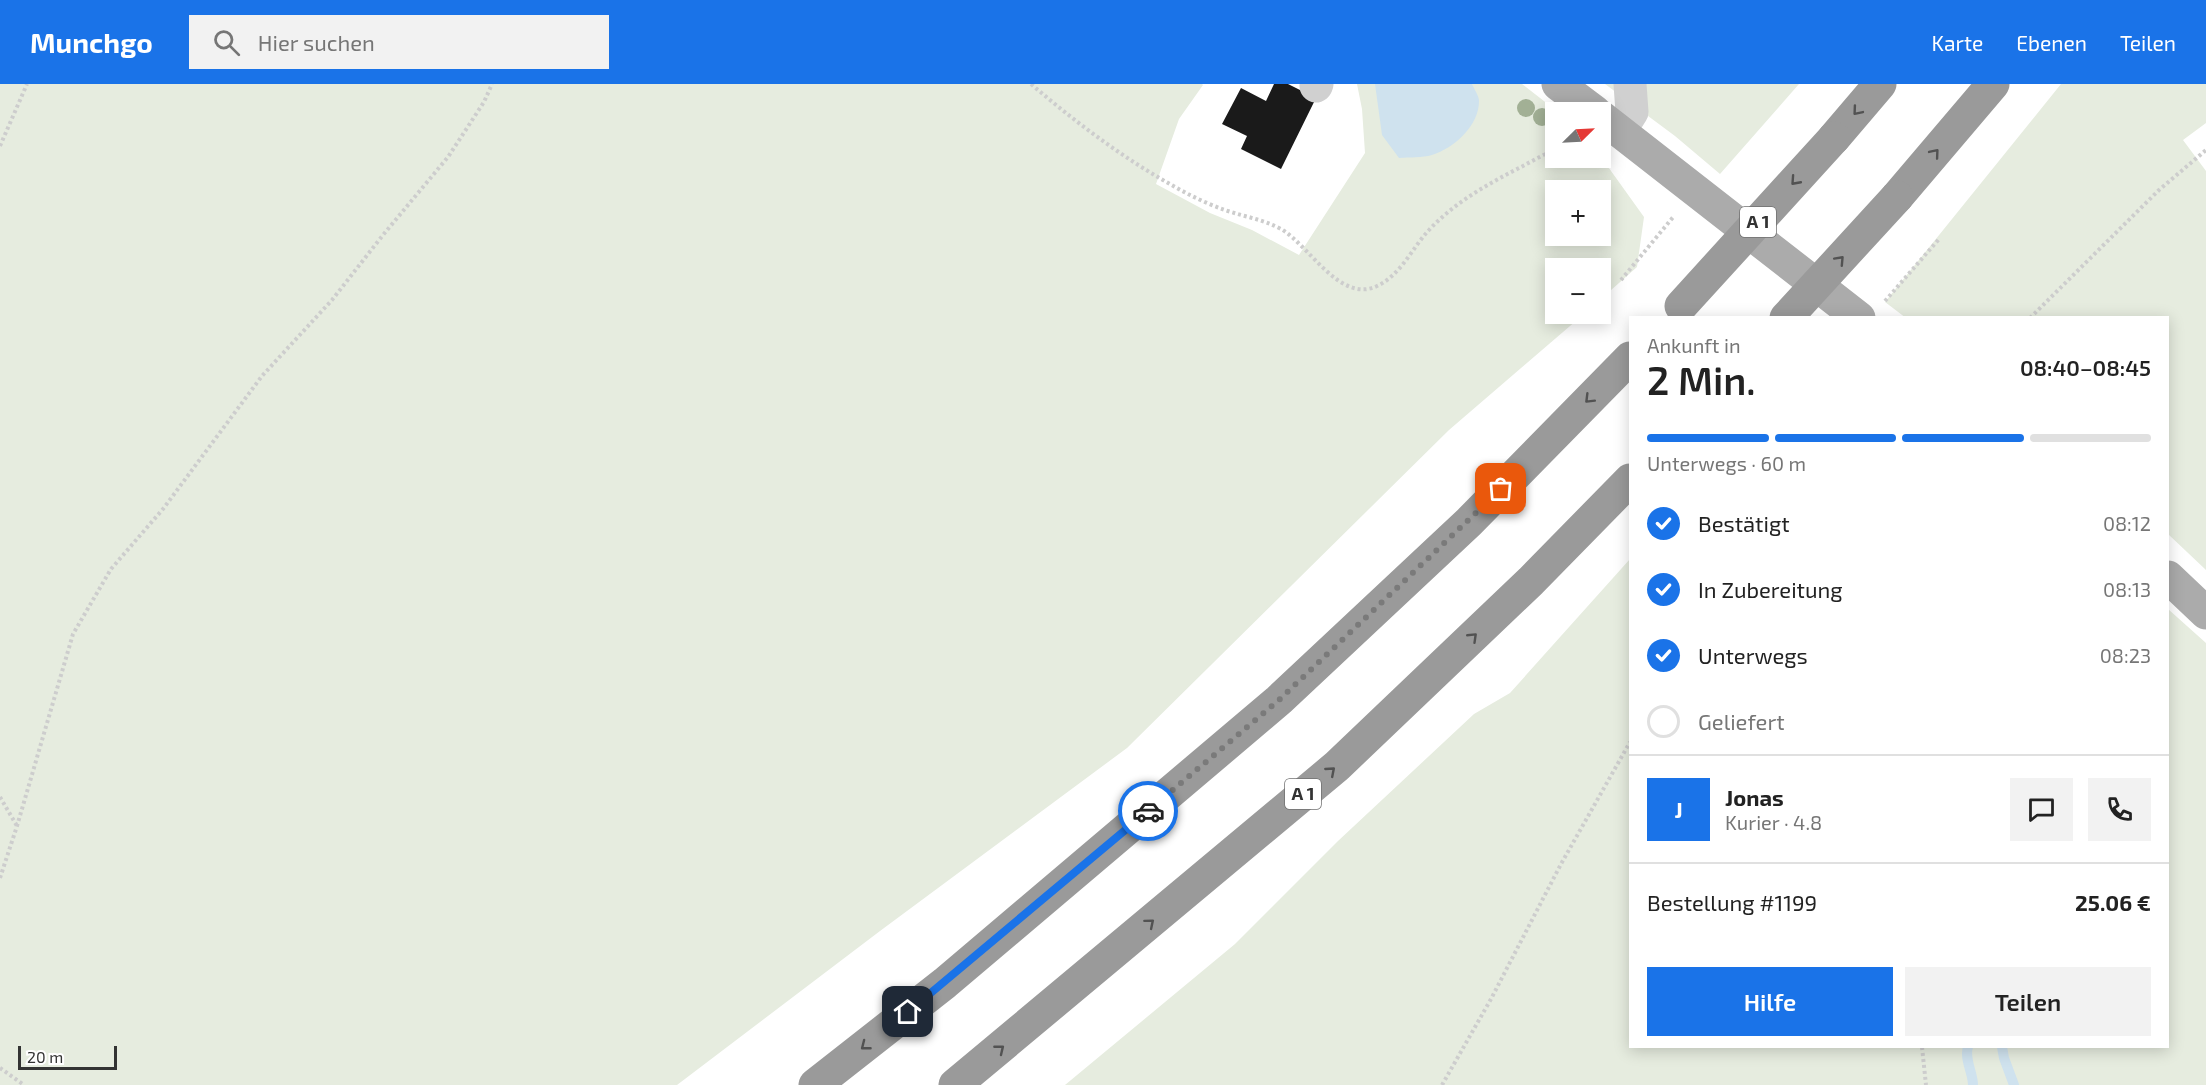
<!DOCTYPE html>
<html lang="de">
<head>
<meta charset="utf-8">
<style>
	body { margin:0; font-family:"Exo 2",sans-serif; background:#f2f2f2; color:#222; height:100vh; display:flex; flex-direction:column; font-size:22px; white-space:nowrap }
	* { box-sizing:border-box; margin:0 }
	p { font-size:20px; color:#767676 }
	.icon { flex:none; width:33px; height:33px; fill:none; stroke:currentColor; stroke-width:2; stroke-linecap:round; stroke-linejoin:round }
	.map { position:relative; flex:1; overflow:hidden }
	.sheet { position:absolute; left:1629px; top:232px; width:540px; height:732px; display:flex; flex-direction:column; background:#fff; border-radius:0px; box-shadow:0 3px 15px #0003 }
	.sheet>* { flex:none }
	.needle { width:39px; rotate:66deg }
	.controls { position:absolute; left:1545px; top:18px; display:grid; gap:12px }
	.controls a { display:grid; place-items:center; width:66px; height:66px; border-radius:0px; background:#fff; box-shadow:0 3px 15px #0003; font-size:30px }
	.scale { position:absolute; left:18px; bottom:15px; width:99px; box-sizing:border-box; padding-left:6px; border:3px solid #333; border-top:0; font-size:16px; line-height:21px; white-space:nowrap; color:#333; -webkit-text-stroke:4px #fff; paint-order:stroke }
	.pin { position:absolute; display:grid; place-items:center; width:51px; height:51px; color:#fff; margin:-26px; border-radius:12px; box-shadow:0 3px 9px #0006 }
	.courier { position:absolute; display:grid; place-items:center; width:60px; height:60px; margin:-30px; border:4px solid #1a73e8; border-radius:50%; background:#fff; color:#222; box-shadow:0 2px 8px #0007 }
	.headline em { font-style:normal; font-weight:600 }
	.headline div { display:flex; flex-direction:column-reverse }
	.headline { display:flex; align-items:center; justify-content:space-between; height:102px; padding:0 18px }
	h1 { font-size:39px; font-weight:600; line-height:45px }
	.bar { display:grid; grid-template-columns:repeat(4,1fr); gap:9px 6px; align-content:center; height:72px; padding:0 18px }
	.bar i { height:8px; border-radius:4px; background:#e0e0e0 }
	.bar .on { background:#1a73e8 }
	.bar p { grid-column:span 4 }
	.line { display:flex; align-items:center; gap:15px; padding:0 18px; border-top:2px solid #e0e0e0 }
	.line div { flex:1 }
	.round { display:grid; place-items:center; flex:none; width:63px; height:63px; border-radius:0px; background:#f2f2f2 }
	ol { padding:0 18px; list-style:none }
	li { display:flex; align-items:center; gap:18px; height:66px }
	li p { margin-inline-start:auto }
	li .icon { padding:6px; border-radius:50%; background:#1a73e8; color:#fff; stroke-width:4 }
	li:last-child { color:#767676 }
	li i { width:33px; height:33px; border:3px solid #e0e0e0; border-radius:50% }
	.action { display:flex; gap:12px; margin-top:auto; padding:12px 18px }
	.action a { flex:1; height:69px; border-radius:0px; background:#1a73e8; color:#fff; font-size:24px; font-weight:600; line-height:69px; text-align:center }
	.action a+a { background:#f2f2f2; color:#222 }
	header { display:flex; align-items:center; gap:36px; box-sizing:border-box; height:84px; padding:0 30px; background:#1a73e8; color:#fff }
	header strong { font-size:28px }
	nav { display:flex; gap:33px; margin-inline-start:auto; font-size:21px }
	.search { width:420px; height:54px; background:#f2f2f2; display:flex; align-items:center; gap:15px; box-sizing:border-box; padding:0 21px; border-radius:0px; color:#767676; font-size:22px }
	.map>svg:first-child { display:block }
</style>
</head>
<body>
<header>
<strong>Munchgo</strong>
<div class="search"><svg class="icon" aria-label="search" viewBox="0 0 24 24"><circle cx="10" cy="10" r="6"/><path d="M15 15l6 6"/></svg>Hier suchen</div>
<nav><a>Karte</a><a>Ebenen</a><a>Teilen</a></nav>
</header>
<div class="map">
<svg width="2206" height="1001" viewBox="0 0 2206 1001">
	<rect width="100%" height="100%" fill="#fff"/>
	<path fill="#e6ecdf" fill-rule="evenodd" d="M 0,0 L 1202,0 L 1203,1 L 1179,35 L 1156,100 L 1210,129 L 1252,146 L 1299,171 L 1365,69 L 1362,25 L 1357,0 L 1522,0 L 1558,28 L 1556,28 L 1556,74 L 1601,73 L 1644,133 L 1637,183 L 1601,215 L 1600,184 L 1556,184 L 1556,230 L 1584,230 L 1449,346 L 1127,664 L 880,847 L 677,1001 L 0,1001 ZM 1556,106 L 1600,106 L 1600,152 L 1556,152 Z
		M 1605,0 L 1799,0 L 1720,90 L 1675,52 Z
		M 2061,0 L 2206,0 L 2206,39 L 2183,56 L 2206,87 L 2206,486 L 2168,450 L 2168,234 L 1906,234 L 1885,218 Z
		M 1630,475 L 1630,963 L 2168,963 L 2168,525 L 2206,559 L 2206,1001 L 1065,1001 L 1235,860 L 1338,757 L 1474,630 L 1510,609 Z"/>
	<path fill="#cfe2ee" d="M 1375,0 L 1472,0 C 1474,5 1479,12 1479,17 C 1479,42 1454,64 1432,71 C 1422,74 1410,73 1399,74 L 1382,51 Z"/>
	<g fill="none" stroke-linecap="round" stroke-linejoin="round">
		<path stroke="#cfe2ee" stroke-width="10" d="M 1968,963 C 1964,975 1973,989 1973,1001
			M 2002,963 L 2004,974 L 2014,1001"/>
	</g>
	<path fill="#1a1a1a" d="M 1274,0 L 1288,0 L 1316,14 L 1281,85 L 1241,65 L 1247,52 L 1222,40 L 1241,4 L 1266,17 Z"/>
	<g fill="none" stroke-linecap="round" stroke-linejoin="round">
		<path stroke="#cdcdcd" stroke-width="4" stroke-dasharray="3 3" stroke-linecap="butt" d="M 1031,0 C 1080,42 1131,80 1188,110 C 1200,116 1213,122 1225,126 C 1245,133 1262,135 1281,145 C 1309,161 1340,220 1377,202 C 1401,191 1412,164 1429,146 C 1454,119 1486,101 1519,84 C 1531,78 1543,70 1556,66
			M 0,62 L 27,0
			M 1621,196 L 1674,132
			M 1885,217 L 1940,154
			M 2030,234 L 2159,106 L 2206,66
			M 0,713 L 17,742
			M 0,794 L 17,742 L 73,550 L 111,485 L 163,425 L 262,292 L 332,216 L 383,151 L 448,73 L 484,18 L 492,0
			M 1922,963 L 1926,1001
			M 0,984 L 24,1001
			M 1442,1001 L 1491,915 L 1561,780 L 1630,658"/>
		<path stroke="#d0d0d0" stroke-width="33" d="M 1316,2 L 1317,0
			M 1620,47 L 1632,28 L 1630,0"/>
		<path stroke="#ababab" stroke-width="33" d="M 1558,0 L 1595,28
			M 1600,32 L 1859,234
			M 2168,493 L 2206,529"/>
		<path stroke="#9a9a9a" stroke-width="33" d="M 1834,54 L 1880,0
			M 1897,113 L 1993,0
			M 815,1001 L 945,899 L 1279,616 L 1469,438 L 1630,274
			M 955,1001 L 1337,682 L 1531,497 L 1630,396"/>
		<path stroke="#9a9a9a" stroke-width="33" d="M 1681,222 L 1834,54
			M 1786,234 L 1897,113"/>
	</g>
	<g fill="#a2b095">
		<circle cx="1526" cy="24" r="9"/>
		<circle cx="1542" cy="33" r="9"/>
	</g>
	<defs><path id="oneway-chevron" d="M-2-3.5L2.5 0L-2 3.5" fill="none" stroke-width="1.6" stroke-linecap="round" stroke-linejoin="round" transform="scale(1.5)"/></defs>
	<g stroke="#525252">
		<use href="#oneway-chevron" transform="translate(1857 27) rotate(130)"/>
		<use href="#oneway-chevron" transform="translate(1935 69) rotate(-50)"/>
		<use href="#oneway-chevron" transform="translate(1795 97) rotate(132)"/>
		<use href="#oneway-chevron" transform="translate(1840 176) rotate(-47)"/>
		<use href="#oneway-chevron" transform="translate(1589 315) rotate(135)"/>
		<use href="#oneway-chevron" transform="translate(1473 553) rotate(-44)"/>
		<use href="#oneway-chevron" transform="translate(1331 687) rotate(-41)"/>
		<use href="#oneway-chevron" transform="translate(1150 839) rotate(-40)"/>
		<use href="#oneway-chevron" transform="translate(865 962) rotate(142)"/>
		<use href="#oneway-chevron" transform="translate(1000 965) rotate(-39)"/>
	</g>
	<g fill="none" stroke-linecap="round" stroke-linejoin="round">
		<path stroke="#7a7a7a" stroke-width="6" stroke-dasharray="0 10.8" d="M 1148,727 L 1279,616 L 1501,405"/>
		<path stroke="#1a73e8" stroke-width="8" d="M 908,928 L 1148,727"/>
	</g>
	<g text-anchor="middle" stroke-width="6" stroke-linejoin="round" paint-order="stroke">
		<g fill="#fff" stroke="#707070" stroke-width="1.5">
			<rect x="1740" y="123" width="36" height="30" rx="4.5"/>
			<rect x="1285" y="695" width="36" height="30" rx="4.5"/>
		</g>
		<g font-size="18" font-weight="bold" fill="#333">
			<text x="1758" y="144">A 1</text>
			<text x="1303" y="716">A 1</text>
		</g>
	</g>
</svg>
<div class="controls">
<a><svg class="needle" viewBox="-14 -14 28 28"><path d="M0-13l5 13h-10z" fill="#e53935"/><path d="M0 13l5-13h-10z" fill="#767676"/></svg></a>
<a>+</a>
<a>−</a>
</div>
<div class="scale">20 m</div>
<div class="pin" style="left:1501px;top:405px;background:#ea580c"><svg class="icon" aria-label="bag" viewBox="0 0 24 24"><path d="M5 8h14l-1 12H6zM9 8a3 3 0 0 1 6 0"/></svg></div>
<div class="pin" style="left:908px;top:928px;background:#1f2937"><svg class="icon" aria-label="home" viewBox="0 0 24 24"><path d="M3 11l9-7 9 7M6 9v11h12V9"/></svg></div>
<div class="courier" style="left:1148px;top:727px"><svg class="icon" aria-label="car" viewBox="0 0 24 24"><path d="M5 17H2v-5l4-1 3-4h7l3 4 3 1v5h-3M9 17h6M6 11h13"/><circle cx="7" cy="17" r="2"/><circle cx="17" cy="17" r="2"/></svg></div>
<section class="sheet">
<div class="headline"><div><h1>2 Min.</h1><p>Ankunft in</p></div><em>08:40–08:45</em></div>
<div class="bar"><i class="on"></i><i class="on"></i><i class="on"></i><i></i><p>Unterwegs · 60 m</p></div>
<ol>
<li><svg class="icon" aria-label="check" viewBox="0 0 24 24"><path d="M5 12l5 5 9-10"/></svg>Bestätigt<p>08:12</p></li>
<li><svg class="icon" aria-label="check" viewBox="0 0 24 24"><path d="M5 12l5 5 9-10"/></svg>In Zubereitung<p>08:13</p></li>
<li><svg class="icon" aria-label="check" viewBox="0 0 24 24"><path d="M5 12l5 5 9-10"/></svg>Unterwegs<p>08:23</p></li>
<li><i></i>Geliefert</li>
</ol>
<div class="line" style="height:108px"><b class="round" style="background:#1a73e8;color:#fff">J</b><div><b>Jonas</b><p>Kurier · 4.8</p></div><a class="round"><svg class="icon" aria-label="chat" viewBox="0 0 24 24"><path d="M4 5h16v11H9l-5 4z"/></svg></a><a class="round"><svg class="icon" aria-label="phone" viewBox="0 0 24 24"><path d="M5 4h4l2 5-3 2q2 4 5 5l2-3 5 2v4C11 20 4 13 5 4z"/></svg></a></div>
<div class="line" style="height:78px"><div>Bestellung #1199</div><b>25.06 €</b></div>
<div class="action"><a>Hilfe</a><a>Teilen</a></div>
</section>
</div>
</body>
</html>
